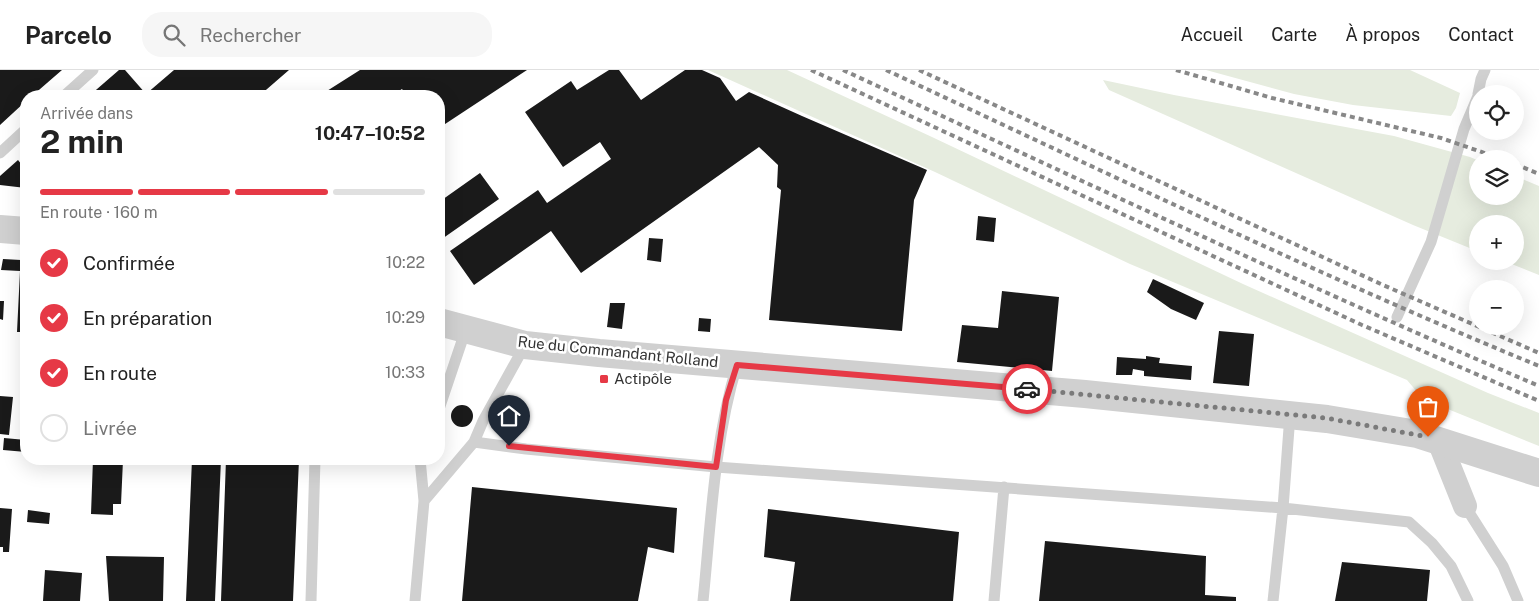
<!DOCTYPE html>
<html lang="fr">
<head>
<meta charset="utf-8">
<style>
	body { margin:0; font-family:"Public Sans",sans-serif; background:#f6f6f6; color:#222; height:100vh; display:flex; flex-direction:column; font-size:19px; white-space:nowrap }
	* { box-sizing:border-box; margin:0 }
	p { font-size:16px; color:#767676 }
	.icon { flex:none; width:28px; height:28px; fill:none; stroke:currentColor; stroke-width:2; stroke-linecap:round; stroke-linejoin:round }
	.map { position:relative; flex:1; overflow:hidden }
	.side { position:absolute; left:20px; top:20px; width:425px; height:375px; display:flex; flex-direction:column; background:#fff; border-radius:20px; box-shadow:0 5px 20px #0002 }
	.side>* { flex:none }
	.buttons { position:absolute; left:1469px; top:15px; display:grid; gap:10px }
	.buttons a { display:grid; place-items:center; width:55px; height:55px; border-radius:50%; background:#fff; box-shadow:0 5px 20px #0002; font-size:25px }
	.pin { position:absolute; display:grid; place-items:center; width:42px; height:42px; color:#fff; margin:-51px -21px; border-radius:50% 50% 50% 0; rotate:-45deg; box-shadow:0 0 5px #0007 }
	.pin .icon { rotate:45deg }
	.courier { position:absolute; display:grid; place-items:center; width:50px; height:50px; margin:-25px; border:4px solid #e63946; border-radius:50%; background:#fff; color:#222; box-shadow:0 1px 6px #0007 }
	.headline em { font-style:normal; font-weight:700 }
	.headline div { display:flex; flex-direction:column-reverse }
	.headline { display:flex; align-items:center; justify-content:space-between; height:85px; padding:0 20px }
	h1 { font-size:32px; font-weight:700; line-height:38px }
	.bar { display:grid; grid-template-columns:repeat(4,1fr); gap:8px 5px; align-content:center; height:60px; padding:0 20px }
	.bar i { height:6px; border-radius:4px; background:#e0e0e0 }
	.bar .active { background:#e63946 }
	.bar p { grid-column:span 4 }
	ol { padding:0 20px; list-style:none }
	li { display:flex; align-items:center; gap:15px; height:55px }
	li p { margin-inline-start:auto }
	li .icon { padding:5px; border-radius:50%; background:#e63946; color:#fff; stroke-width:4 }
	li:last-child { color:#767676 }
	li i { width:28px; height:28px; border:2px solid #e0e0e0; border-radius:50% }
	header { display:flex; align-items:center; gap:30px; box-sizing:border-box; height:70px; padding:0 25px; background:#fff; border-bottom:1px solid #e0e0e0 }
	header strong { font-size:24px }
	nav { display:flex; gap:28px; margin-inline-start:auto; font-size:18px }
	.search { width:350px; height:45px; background:#f6f6f6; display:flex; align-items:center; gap:12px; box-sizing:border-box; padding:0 18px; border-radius:20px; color:#767676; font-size:19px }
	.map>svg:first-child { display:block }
</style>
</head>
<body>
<header>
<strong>Parcelo</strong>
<div class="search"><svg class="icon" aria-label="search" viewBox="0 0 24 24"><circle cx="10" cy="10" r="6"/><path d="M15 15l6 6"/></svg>Rechercher</div>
<nav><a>Accueil</a><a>Carte</a><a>À propos</a><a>Contact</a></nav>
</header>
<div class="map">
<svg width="1539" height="531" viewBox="0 0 1539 531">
	<rect width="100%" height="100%" fill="#fff"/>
	<path fill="#e6ecdf" d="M 708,0 L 787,0 L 932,67 L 1243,214 L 1488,323 L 1539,343 L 1539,376 L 1423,329 L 1407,310 L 1130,194 L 935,102 Z
		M 1206,0 L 1410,0 L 1460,23 L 1456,38 L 1451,46 L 1353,35 L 1294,24 Z
		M 1103,10 L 1174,25 L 1394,66 L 1470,87 L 1477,90 L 1478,126 L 1515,126 L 1515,106 L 1539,116 L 1539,205 L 1504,191 L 1515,191 L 1515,154 L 1478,154 L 1477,181 L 1413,155 L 1109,20 Z"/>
	<path fill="#1a1a1a" d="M 0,0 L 62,0 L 32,26 L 26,26 L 26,31 L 0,55 Z
		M 119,0 L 125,0 L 146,24 L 174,0 L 289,0 L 259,26 L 89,26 Z
		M 360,0 L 527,0 L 439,58 L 439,26 L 407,26 L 402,19 L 391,26 L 319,26 Z
		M 609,0 L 619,0 L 641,30 L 685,0 L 702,0 L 720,8 L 736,31 L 749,22 L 802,46 L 927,100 L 914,130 L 902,261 L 769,250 L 781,120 L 777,117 L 778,95 L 759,77 L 581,203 L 551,161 L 474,215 L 450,181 L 538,120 L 547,133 L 611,89 L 600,72 L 563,97 L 525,42 L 571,11 L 577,20 Z
		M 18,90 L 26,100 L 26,104 L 22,107 L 26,111 L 26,118 L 0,115 L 0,106 Z
		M 480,103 L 499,129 L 439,171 L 439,132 Z
		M 978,146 L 996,148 L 994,172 L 976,170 Z
		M 649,168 L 663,169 L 661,192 L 647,190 Z
		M 3,189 L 21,190 L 20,197 L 26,197 L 26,262 L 17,262 L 20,201 L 1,200 Z
		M 1153,209 L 1204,233 L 1196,250 L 1171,239 L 1147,222 Z
		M 1002,221 L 1059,227 L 1052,301 L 957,292 L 962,255 L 998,258 Z
		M 0,231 L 4,231 L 3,250 L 0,249 Z
		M 610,233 L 625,233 L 622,259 L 607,257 Z
		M 699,248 L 711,249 L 710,262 L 698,261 Z
		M 1219,261 L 1254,264 L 1249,316 L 1213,313 Z
		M 1146,286 L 1160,288 L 1159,293 L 1192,296 L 1191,310 L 1144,306 L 1144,301 L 1133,299 L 1132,305 L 1116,305 L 1117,287 L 1146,289 Z
		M 0,326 L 13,327 L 9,365 L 0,364 Z
		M451 346a11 11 0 1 1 22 0a11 11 0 1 1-22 0Z
		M 4,368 L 26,370 L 26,382 L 3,380 Z
		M 93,389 L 123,390 L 121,434 L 113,434 L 113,445 L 91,444 Z
		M 192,389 L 221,389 L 215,531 L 186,531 Z
		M 226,389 L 299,389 L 293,531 L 221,531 Z
		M 472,417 L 677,438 L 674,483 L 648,477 L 638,531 L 462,531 Z
		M 0,438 L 12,439 L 9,482 L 3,482 L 3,477 L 0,477 Z
		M 768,439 L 959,462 L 953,531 L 790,531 L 795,492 L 764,487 Z
		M 28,440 L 50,443 L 49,454 L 27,452 Z
		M 1045,471 L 1206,486 L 1205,525 L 1236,527 L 1236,531 L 1039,531 Z
		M 106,486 L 164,487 L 163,531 L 109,531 Z
		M 1342,492 L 1430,500 L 1427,531 L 1335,531 Z
		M 45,500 L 82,503 L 80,531 L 43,531 Z"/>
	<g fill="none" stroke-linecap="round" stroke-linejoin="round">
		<path stroke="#d0d0d0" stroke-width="11" d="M 1478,24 L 1481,9 L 1485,0
			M 64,26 L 93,0
			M 0,83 L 26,59
			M 1397,247 L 1431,172 L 1464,59 L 1478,26
			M 439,339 L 466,259
			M 474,372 L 526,379 L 716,397 L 1283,438 L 1290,345
			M 424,431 L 474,372 L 483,351 L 525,275
			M 1465,436 L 1503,496 L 1518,531
			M 311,531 L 315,389
			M 415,531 L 424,431 L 420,389
			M 703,531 C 711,452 714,371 737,295
			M 994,531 L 1004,417
			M 1273,531 L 1283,438 L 1409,452 L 1432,473 L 1451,496 L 1468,531"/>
		<path stroke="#d0d0d0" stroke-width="24" d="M 1439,371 L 1465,436"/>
		<path stroke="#d0d0d0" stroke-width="28" d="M 0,159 L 26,161
			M 439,252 L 525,275 L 599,283 L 1085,324 L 1327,349 L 1417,364 L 1539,403"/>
		<path stroke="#888" stroke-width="4" stroke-dasharray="5 4" stroke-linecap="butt" d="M 811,0 L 1362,255 L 1539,331
			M 843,0 C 1074,107 1305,216 1539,316
			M 886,0 C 1103,101 1318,205 1539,296
			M 919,0 L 1383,215 L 1539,283
			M 1176,0 L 1272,28 L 1441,68 L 1502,89
			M 1515,94 L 1539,104"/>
	</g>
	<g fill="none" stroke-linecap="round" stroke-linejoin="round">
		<path stroke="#7a7a7a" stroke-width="5" stroke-dasharray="0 9" d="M 1027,319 L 1326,348 L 1428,367"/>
		<path stroke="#e63946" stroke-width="6" d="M 509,376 L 716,397 L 726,330 L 737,295 L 1027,319"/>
	</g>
	<rect fill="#e63946" stroke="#fff" stroke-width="2" x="599" y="304" width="10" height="10" rx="2.5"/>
	<g text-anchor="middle" stroke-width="5" stroke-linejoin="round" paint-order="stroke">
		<g font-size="15" fill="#333" stroke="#fff">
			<text transform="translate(618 282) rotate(6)" y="5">Rue du Commandant Rolland</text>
		</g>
		<g font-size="15" fill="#333" stroke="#fff" text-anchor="start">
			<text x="614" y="314">Actipôle</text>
		</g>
	</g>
</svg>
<div class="buttons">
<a><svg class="icon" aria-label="locate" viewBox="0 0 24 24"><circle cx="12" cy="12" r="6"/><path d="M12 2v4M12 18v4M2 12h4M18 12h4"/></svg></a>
<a><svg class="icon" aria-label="layers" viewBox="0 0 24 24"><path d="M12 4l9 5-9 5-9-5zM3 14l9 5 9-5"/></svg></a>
<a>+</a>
<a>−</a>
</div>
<div class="pin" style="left:1428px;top:367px;background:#ea580c"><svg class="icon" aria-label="bag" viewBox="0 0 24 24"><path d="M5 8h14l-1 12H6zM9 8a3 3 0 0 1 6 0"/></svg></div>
<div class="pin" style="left:509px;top:376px;background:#1f2937"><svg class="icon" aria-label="home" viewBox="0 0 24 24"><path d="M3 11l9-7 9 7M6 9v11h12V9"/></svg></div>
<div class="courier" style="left:1027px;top:319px"><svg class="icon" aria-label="car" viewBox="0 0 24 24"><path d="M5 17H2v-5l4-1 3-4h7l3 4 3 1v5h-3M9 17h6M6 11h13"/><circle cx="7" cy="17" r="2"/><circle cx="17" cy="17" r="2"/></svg></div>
<section class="side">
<div class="headline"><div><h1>2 min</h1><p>Arrivée dans</p></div><em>10:47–10:52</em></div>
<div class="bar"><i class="active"></i><i class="active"></i><i class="active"></i><i></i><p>En route · 160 m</p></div>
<ol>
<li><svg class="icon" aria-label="check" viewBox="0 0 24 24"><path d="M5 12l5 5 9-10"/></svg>Confirmée<p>10:22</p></li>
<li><svg class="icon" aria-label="check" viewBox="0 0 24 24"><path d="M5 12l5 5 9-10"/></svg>En préparation<p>10:29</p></li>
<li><svg class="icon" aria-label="check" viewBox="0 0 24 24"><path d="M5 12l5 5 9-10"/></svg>En route<p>10:33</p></li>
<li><i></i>Livrée</li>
</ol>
</section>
</div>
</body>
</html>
